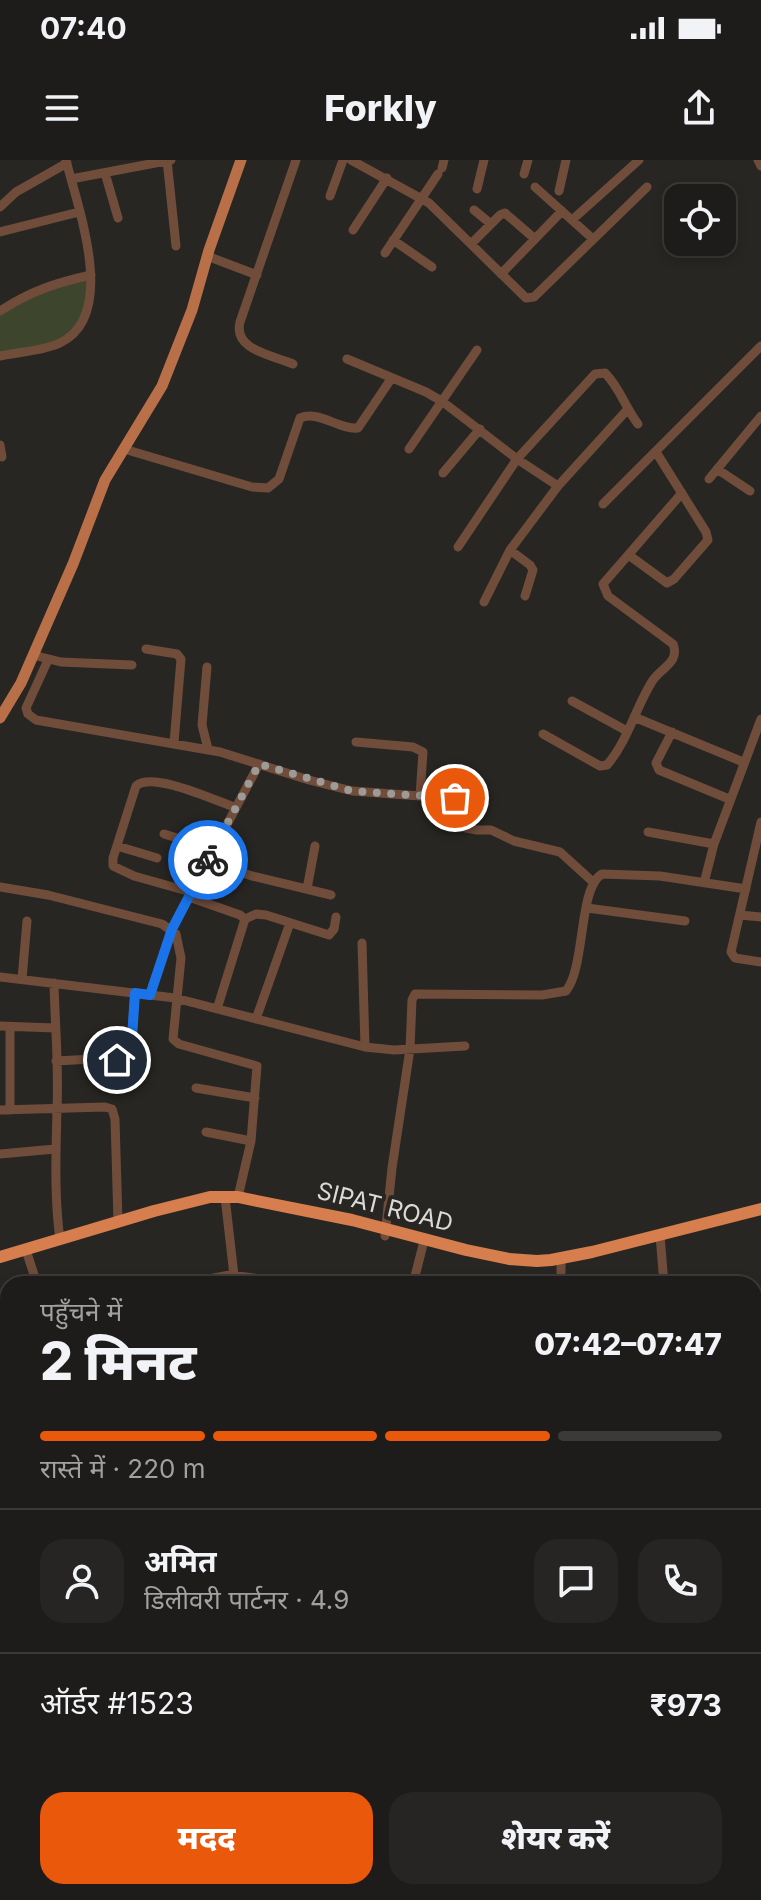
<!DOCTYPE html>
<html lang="hi">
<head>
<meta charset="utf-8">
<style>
	body { margin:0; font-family:Inter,"Noto Sans Devanagari",sans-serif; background:#262523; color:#f1f3f6; height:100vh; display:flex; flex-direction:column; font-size:30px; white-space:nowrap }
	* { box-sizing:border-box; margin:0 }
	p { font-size:26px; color:#a1a1a2 }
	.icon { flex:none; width:44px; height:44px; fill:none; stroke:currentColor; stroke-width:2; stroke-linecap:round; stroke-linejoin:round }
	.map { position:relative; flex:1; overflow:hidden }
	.details { position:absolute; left:0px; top:1116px; width:762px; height:624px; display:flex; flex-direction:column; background:#1e1c1a; border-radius:24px 24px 0 0; box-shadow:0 4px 12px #0003,0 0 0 2px #3c3a39 }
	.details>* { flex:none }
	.buttons { position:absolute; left:664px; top:24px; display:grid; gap:16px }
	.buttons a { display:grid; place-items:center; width:72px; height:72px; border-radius:16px; background:#1e1c1a; box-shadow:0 4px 12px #0003,0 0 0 2px #3c3a39; font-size:40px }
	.pin { position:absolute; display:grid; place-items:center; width:68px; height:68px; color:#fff; margin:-34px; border:4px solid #fff; border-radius:50%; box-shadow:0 2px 8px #0007 }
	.courier { position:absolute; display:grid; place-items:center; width:80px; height:80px; margin:-40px; border:6px solid #1a73e8; border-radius:50%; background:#fff; color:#222; box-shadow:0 2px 10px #0007 }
	.head em { font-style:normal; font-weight:800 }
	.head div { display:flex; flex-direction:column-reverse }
	.head { display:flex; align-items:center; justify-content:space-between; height:136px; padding:0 40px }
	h1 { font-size:52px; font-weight:800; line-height:60px }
	.bar { display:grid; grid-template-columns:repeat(4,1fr); gap:12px 8px; align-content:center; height:96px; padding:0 40px }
	.bar i { height:10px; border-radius:6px; background:#3c3a39 }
	.bar .selected { background:#ea580c }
	.bar p { grid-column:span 4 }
	.line { display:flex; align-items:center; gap:20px; padding:0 40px; border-top:2px solid #3c3a39 }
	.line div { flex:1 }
	.round { display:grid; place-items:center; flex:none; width:84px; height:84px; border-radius:24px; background:#262523 }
	.action { display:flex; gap:16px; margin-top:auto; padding:16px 40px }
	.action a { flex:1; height:92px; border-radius:24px; background:#ea580c; color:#fff; font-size:32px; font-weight:800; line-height:92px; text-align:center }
	.action a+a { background:#262523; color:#f1f3f6 }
	.status { display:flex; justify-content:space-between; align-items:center; height:56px; padding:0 40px; background:#1e1c1a; direction:ltr }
	.status svg { height:22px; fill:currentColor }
	header { display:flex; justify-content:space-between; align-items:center; height:104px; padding:0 40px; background:#1e1c1a; font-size:36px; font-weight:800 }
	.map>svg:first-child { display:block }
</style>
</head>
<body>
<div class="status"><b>07:40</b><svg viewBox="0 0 49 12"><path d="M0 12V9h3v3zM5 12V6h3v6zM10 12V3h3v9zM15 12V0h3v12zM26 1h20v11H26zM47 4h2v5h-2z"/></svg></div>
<header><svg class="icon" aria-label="menu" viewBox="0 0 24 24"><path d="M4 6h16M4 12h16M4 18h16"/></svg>Forkly<svg class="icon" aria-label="share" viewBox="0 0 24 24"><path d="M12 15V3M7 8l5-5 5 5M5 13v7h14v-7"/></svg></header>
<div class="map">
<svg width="761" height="1740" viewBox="0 0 761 1740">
	<rect width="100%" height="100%" fill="#282622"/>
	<path fill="#3d452c" d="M 89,116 L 83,162 L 67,178 L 0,196 L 0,151 L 23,136 Z"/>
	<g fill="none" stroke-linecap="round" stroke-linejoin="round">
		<path stroke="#704c3a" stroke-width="9" d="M 167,0 L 176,86
			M 351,0 L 429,43 L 526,138 L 534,137 L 647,27
			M 758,0 L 761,6
			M 442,8 L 444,0
			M 105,13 L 118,58
			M 524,14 L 528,0
			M 71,19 L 171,0
			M 535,27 L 593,79
			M 477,29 L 484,0
			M 559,31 L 566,0
			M 330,36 L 343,0
			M 0,47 L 16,32 L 67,3
			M 474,50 L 491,64
			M 572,60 L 639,0
			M 353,70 L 387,18
			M 0,72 L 79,52
			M 393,80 L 432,107
			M 471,84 L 500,55 L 505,53 L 535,79
			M 385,93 L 438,14
			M 207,96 L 257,115
			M 501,114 L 562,51
			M 0,151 C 31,131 55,123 91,115
			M 0,196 C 19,192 43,191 60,183 C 119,155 77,46 66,0
			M 347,199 L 426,232 L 443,242 L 517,299 L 558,326
			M 293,204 C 272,195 233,190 240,162 L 296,0
			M 0,285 L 2,297
			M 124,289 L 252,327 L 268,328 L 279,319 L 300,258 C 319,250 339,270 358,268 L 391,219
			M 409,289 L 477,190
			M 717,309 L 750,331
			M 443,313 L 480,269
			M 709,319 L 761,256
			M 603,344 L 761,186
			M 458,387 L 517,299 L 595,214 L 605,213 C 620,228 625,247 638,264
			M 510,390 L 530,405 L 533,410 L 525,436
			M 630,396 L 667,423 L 674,419 L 708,380 L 706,372 L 656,292
			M 484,442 L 510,390 L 558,326 L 627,250
			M 146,489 L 177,494 L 181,499 L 174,583
			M 33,495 L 61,502 L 132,505
			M 48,500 L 26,548 L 28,554 L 36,560 L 220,592 L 309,620 L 352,631 L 461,639 L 466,644 L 466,668 L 477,670 L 491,670 L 514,681 L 560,692 L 593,722
			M 207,507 L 202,565 L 208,589
			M 572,541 L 627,571
			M 634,557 L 743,602
			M 672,572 L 656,603 L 659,610 L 729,639
			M 543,574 L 600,606 L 607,605 C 628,581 636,546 653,520 C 662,507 680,502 673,484 L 608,436 L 603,424 L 682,333
			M 356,582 L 413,587 L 423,592 L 420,636
			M 761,662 L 731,792 L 735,798 L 761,802
			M 648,672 L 714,684
			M 164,674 L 213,689
			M 117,686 L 157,698
			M 207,701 L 252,716 L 331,735
			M 704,723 L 714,684 L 761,559
			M 0,727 L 48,735 L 162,764 L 176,774 L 181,798 L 173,879 L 179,884 L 257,906 L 251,981 L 238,1037
			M 307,729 L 315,686
			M 191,732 L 134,716 L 113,706 L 113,698 L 136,626 C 152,611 214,640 234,647
			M 189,737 L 240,755 L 245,759 L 217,849
			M 587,748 L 685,761
			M 740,755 L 761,757
			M 245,759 L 256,754 L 266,755 L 329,775 L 334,769 L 336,757
			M 362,783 L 365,887
			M 0,817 L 175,838 L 365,887 L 394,890 L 465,886
			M 22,819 L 27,761
			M 54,823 C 55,865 59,907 57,948 C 56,993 54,1035 60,1080
			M 150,835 L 172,769 L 259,604
			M 256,859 L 290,763
			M 0,866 L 55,868
			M 56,901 L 130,897 L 135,833
			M 196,928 L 255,938
			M 0,950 L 105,947 L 112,949 L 115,959 L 118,1062
			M 10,950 L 10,868
			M 206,972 L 251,981
			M 0,994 L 55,989
			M 225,1037 L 235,1124
			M 660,1075 L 664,1124
			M 385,1076 L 392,1008 L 410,889 L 412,840 L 415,834 L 542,835 L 566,831 C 586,806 578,728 602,714 L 660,716 L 746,729
			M 26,1090 L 37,1124
			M 182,1124 L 230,1115 L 302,1124
			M 413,1124 L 423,1085
			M 561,1124 L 561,1098
			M 0,1172 L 8,1170
			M 0,1224 L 8,1222
			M 754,1427 L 761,1393
			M 0,1468 L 8,1467
			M 754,1495 L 761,1496
			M 0,1518 L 8,1518
			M 754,1550 L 761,1551
			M 0,1602 L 8,1602
			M 754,1608 L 761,1609
			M 0,1650 L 8,1650
			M 0,1695 L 8,1695
			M 346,1732 L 346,1740
			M 574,1732 L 575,1740
			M 633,1732 L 634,1740"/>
		<path stroke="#b97048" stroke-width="11" d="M 0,558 L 21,523 L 73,404 L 105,320 L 162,226 L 192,150 L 209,90 L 241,0"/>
		<path stroke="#d67e4d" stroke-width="12" d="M 0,1097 L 154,1051 L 210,1037 L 238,1037 L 257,1041 L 352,1060 L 466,1090 L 509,1099 L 537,1101 L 551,1100 L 592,1092 L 761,1049"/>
	</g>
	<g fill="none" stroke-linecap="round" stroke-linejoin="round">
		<path stroke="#9d9b98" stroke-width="8" stroke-dasharray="0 14.4" d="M 208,700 L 259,604 L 352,631 L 455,638"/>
		<path stroke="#1a73e8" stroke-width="10" d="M 117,900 L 128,899 L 131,893 L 135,833 L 150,835 L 172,769 L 208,700"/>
	</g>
	<g text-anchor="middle" stroke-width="8" stroke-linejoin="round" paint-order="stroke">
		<g font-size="24" fill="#dcdad8" stroke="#282622">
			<text transform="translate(385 1047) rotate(14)" y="8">SIPAT ROAD</text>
		</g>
	</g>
</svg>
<div class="buttons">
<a><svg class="icon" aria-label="locate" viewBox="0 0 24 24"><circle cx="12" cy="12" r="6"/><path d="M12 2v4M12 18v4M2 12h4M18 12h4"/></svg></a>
</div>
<div class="pin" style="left:455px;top:638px;background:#ea580c"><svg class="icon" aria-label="bag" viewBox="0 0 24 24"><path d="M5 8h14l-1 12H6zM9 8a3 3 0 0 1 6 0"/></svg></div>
<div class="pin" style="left:117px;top:900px;background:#1f2937"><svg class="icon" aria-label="home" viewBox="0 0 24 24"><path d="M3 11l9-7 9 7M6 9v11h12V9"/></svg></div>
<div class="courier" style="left:208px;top:700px"><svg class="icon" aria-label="bike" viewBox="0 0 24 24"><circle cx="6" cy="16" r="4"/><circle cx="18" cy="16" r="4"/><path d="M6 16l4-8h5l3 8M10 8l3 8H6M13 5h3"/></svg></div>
<section class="details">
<div class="head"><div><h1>2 मिनट</h1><p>पहुँचने में</p></div><em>07:42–07:47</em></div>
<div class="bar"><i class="selected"></i><i class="selected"></i><i class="selected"></i><i></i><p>रास्ते में · 220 m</p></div>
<div class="line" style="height:144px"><a class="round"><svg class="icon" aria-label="person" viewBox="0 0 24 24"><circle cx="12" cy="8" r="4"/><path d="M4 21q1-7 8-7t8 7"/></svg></a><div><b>अमित</b><p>डिलीवरी पार्टनर · 4.9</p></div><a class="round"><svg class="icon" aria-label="chat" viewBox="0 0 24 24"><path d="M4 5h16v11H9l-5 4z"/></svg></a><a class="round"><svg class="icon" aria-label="phone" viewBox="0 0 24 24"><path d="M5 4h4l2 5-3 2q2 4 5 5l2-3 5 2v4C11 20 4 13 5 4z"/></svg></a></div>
<div class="line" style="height:104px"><div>ऑर्डर #1523</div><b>₹973</b></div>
<div class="action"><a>मदद</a><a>शेयर करें</a></div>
</section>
</div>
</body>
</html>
